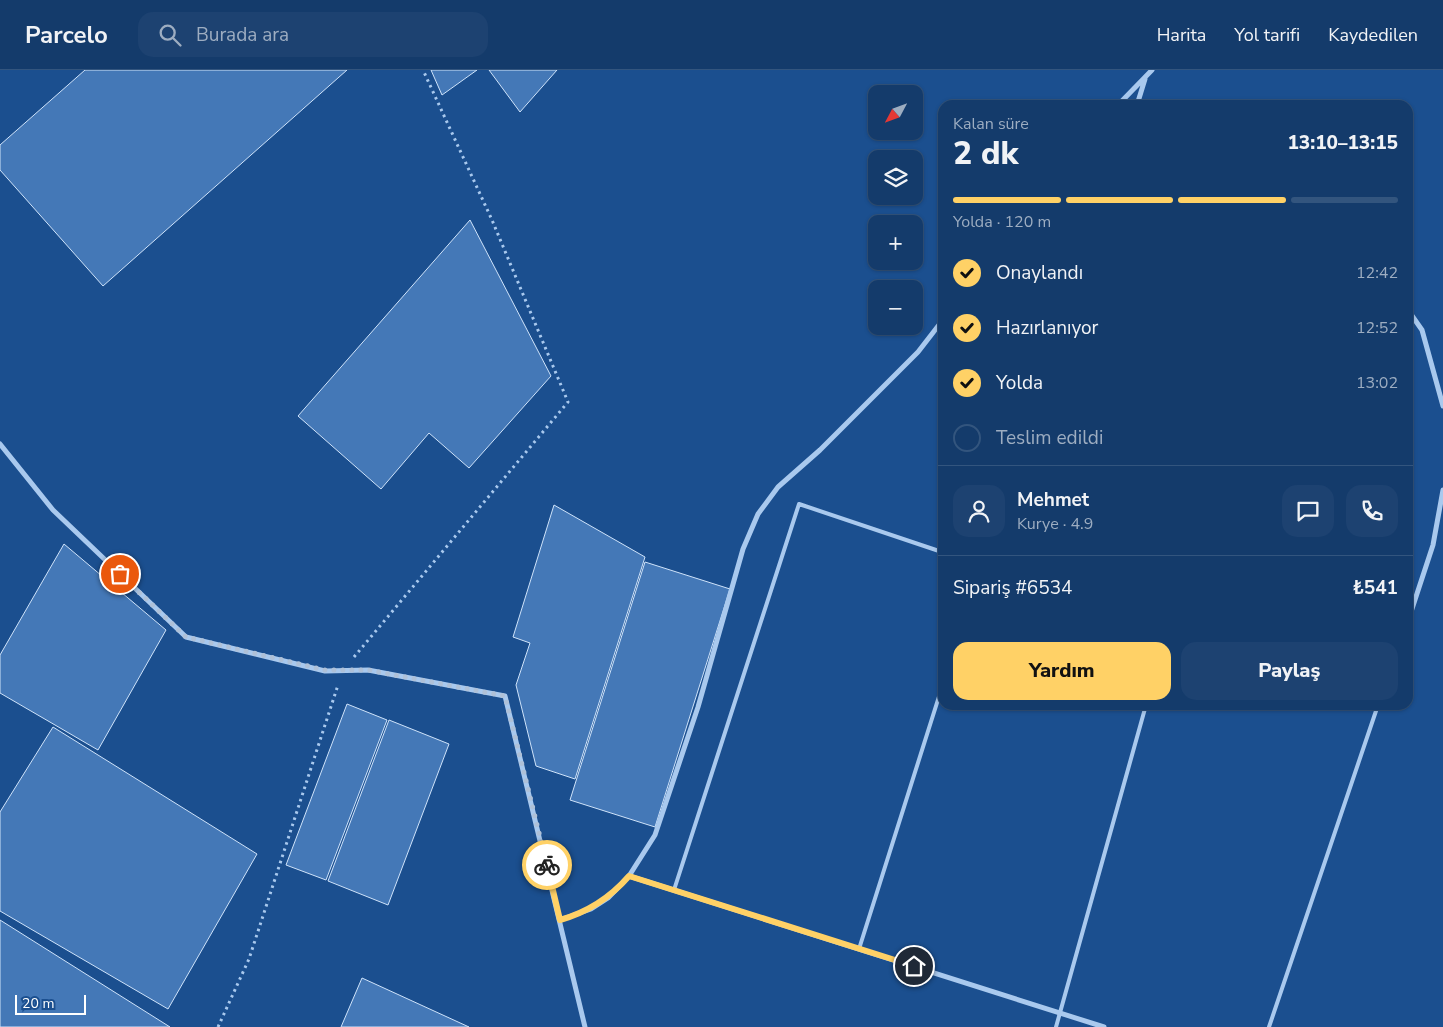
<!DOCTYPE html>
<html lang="tr">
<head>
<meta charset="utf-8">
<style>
	body { margin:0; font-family:"Nunito Sans",sans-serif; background:#1d4271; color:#f1f3f6; height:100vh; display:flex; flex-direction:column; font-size:19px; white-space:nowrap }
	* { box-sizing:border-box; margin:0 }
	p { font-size:16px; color:#9dadc1 }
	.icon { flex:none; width:28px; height:28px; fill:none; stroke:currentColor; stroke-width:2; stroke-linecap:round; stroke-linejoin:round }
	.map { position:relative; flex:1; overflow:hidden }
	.panel { position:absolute; left:938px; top:30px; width:475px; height:610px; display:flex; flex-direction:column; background:#143b6b; border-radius:15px; box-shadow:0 1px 4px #0004,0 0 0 1px #33557e }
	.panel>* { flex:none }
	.needle { width:32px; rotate:229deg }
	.tools { position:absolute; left:868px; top:15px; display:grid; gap:10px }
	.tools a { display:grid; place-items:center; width:55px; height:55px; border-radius:10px; background:#143b6b; box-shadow:0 1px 4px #0004,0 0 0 1px #33557e; font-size:25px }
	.scale { position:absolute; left:15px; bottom:12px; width:71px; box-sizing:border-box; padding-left:5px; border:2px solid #fff; border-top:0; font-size:14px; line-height:18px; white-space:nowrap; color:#fff; -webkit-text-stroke:4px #1b4f8f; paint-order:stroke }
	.pin { position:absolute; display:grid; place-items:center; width:42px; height:42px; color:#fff; margin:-21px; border:2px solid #fff; border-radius:50%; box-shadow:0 1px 5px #0007 }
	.courier { position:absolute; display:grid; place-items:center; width:50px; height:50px; margin:-25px; border:4px solid #ffd166; border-radius:50%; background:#fff; color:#222; box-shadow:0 1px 6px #0007 }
	.overview em { font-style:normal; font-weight:800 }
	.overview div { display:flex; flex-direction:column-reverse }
	.overview { display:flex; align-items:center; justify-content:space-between; height:85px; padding:0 15px }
	h1 { font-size:32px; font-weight:800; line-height:38px }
	.bar { display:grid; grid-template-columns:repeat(4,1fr); gap:8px 5px; align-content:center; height:60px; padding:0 15px }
	.bar i { height:6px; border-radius:4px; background:#33557e }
	.bar .selected { background:#ffd166 }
	.bar p { grid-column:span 4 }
	.line { display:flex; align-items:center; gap:12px; padding:0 15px; border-top:1px solid #33557e }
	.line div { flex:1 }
	.round { display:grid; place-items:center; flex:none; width:52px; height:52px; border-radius:15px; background:#1d4271 }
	ol { padding:0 15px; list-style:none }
	li { display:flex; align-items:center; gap:15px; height:55px }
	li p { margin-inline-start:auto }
	li .icon { padding:5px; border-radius:50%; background:#ffd166; color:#111; stroke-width:4 }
	li:last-child { color:#9dadc1 }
	li i { width:28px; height:28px; border:2px solid #33557e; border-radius:50% }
	.primary-button { display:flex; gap:10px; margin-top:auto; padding:10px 15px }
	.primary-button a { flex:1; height:58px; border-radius:15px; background:#ffd166; color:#111; font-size:20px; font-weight:800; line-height:58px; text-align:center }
	.primary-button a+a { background:#1d4271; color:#f1f3f6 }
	header { display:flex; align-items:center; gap:30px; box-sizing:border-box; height:70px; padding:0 25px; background:#143b6b; border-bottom:1px solid #33557e }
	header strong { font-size:24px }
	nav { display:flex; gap:28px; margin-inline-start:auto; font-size:18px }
	.search { width:350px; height:45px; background:#1d4271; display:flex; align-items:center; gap:12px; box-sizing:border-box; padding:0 18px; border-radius:15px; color:#9dadc1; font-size:19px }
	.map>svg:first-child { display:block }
</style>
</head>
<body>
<header>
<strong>Parcelo</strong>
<div class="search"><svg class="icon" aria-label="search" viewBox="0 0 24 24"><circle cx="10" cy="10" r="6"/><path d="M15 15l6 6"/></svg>Burada ara</div>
<nav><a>Harita</a><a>Yol tarifi</a><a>Kaydedilen</a></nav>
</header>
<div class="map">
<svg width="1443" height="957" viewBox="0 0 1443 957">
	<rect width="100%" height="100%" fill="#1b4f8f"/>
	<path fill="#4478b7" stroke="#cfe3fa" d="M 85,0 L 347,0 L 103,216 L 0,100 L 0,75 Z
		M 431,0 L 477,0 L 442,25 Z
		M 489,0 L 557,0 L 520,42 Z
		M 470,150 L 551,306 L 469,398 L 429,363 L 381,419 L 298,346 Z
		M 554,435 L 645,487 L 575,709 L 536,696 L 516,615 L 530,573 L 513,567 Z
		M 64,474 L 166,560 L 98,680 L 0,623 L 0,585 Z
		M 645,492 L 730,519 L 655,757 L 570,730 Z
		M 347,634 L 387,650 L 326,810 L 286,795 Z
		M 389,650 L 449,674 L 388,835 L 328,811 Z
		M 53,657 L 257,784 L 168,939 L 0,841 L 0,742 Z
		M 0,850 L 170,957 L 0,957 Z
		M 362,908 L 469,957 L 341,957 Z"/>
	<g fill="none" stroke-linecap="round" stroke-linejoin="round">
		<path stroke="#a9c9ee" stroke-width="3" stroke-dasharray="2.5 4" stroke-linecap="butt" d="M 354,587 L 568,332 L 492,150 L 423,0
			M 218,957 L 249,889 L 338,615"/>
		<path stroke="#a9c9ee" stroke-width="4" d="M 674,820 L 799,434 L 942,482
			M 859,879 L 942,617
			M 1056,957 L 1146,635
			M 1269,957 L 1378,635"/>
		<path stroke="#a9c9ee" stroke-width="5" d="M 1118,35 L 1152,0
			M 1137,35 L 1145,9
			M 1408,240 L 1422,260 L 1443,336
			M 0,374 L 53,440 L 186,567 L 325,601 L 368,600 L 505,626 L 585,957
			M 1408,551 L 1433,475 L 1443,420
			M 629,806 L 1104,957
			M 560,850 L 591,839 L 608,828 L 629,806 L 655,765 L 698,637 L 743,479 L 758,444 L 778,417 L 820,380 L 918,282 L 942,251"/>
	</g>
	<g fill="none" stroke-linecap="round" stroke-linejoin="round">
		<path stroke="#afc1d8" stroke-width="5" stroke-dasharray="0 9" d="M 120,504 L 186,567 L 325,600 L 368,600 L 505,626 L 547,795"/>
		<path stroke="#ffd166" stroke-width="6" d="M 547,795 L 560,850 C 588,842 610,828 629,806 L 914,896"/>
	</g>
</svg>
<div class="tools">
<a><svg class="needle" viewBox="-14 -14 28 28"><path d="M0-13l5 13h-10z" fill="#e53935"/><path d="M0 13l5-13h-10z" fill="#9dadc1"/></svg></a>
<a><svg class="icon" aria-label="layers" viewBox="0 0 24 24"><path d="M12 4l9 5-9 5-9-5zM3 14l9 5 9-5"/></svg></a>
<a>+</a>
<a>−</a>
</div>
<div class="scale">20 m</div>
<div class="pin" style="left:120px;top:504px;background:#ea580c"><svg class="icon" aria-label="bag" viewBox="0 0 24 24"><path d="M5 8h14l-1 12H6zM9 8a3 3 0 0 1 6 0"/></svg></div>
<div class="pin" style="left:914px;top:896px;background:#1f2937"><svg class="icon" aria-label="home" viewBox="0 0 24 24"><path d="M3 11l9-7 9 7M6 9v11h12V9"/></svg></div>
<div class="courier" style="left:547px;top:795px"><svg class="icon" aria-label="bike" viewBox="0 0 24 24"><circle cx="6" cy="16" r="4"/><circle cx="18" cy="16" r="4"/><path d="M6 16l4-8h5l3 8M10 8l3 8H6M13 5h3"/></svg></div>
<section class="panel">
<div class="overview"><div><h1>2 dk</h1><p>Kalan süre</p></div><em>13:10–13:15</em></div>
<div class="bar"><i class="selected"></i><i class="selected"></i><i class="selected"></i><i></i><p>Yolda · 120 m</p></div>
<ol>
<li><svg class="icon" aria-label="check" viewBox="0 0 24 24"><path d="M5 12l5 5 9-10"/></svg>Onaylandı<p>12:42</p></li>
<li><svg class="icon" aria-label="check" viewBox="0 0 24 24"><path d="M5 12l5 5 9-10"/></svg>Hazırlanıyor<p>12:52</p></li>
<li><svg class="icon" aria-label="check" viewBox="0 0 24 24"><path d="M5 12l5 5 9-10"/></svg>Yolda<p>13:02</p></li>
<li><i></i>Teslim edildi</li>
</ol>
<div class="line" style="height:90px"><a class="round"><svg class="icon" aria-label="person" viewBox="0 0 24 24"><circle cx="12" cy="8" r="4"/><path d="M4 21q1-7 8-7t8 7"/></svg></a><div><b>Mehmet</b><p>Kurye · 4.9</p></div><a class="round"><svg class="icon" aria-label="chat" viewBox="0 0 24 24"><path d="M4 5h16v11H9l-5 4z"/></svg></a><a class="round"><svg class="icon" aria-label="phone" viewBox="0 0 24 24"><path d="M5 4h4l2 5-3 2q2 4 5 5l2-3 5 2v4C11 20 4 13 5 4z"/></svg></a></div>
<div class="line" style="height:65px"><div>Sipariş #6534</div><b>₺541</b></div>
<div class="primary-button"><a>Yardım</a><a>Paylaş</a></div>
</section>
</div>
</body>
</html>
